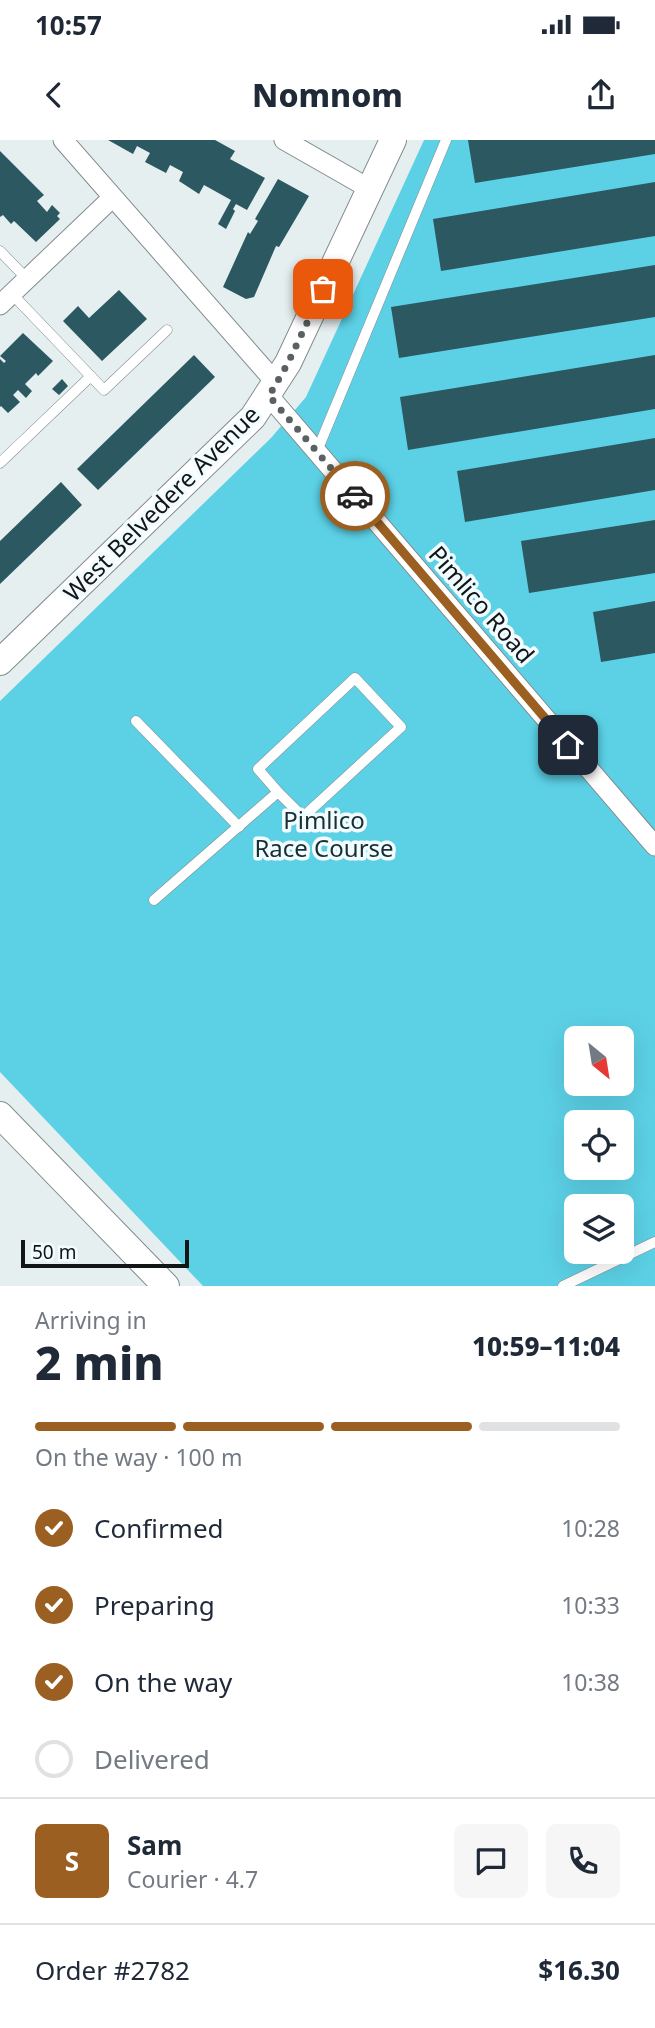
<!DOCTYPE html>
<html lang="en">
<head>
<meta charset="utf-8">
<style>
	body { margin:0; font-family:"Noto Sans",sans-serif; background:#f6f6f7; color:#1f2937; height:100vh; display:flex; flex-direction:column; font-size:26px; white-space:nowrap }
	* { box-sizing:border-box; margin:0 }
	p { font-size:23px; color:#747a83 }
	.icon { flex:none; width:38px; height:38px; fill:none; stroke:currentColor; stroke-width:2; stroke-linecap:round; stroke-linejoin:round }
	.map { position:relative; height:1146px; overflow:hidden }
	.side { display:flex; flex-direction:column; background:#fff; flex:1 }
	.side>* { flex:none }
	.needle { width:46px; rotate:150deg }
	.fabs { position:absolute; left:564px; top:886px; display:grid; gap:14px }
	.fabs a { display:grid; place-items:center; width:70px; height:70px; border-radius:10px; background:#fff; box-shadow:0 7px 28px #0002; font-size:35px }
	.scale { position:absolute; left:21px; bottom:18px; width:168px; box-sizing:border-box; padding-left:7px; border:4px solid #111515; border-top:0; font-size:19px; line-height:24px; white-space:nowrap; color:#111515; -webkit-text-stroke:5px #f2fcfe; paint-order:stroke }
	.pin { position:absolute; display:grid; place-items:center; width:60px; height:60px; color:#fff; margin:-30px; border-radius:14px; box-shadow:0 4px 10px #0006 }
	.courier { position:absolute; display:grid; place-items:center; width:70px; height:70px; margin:-35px; border:5px solid #9c5f22; border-radius:50%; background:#fff; color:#222; box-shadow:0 2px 9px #0007 }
	.headline em { font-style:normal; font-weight:800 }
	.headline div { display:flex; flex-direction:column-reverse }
	.headline { display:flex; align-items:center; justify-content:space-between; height:119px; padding:0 35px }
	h1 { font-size:46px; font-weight:800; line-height:52px }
	.bar { display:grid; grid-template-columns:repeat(4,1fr); gap:10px 7px; align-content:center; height:84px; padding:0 35px }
	.bar i { height:9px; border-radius:5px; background:#e0e1e3 }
	.bar .on { background:#9c5f22 }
	.bar p { grid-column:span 4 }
	.line { display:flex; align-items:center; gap:18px; padding:0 35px; border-top:2px solid #e0e1e3 }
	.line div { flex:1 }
	.round { display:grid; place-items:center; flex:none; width:74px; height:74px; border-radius:10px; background:#f6f6f7 }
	ol { padding:0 35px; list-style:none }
	li { display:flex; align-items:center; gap:21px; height:77px }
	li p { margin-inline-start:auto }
	li .icon { padding:7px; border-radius:50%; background:#9c5f22; color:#fff; stroke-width:4 }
	li:last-child { color:#747a83 }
	li i { width:38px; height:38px; border:4px solid #e0e1e3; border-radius:50% }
	.status { display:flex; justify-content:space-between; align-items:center; height:49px; padding:0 35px; background:#fff; direction:ltr }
	.status svg { height:19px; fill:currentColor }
	header { display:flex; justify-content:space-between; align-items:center; height:91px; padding:0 35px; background:#fff; font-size:32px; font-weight:800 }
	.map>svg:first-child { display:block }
</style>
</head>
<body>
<div class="status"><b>10:57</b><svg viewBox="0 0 49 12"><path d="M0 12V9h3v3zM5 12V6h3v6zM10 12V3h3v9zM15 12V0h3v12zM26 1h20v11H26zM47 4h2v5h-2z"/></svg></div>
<header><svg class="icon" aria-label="back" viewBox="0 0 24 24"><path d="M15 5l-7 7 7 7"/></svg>Nomnom<svg class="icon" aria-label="share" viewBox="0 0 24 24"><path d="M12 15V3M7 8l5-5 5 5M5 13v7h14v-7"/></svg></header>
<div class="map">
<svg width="655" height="1146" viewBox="0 0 655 1146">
	<rect width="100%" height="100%" fill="#e5eff0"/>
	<path fill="#5cd1e6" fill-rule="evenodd" d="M 424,0 L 655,0 L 655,1146 L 203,1146 L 0,932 L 0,561 L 271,298 L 306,257 ZM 576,898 L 621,898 L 621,943 L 576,943 ZM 576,982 L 621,982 L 621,1027 L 576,1027 ZM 576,1066 L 621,1066 L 621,1111 L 576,1111 Z"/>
	<path fill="#2b5861" d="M 108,0 L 215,0 L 235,11 L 230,19 L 265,38 L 247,70 L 236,64 L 233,69 L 235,71 L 226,89 L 218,84 L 231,60 L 204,45 L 199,54 L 179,41 L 183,32 L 170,25 L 166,33 L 145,22 L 150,13 L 137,6 L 133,14 Z
		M 468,0 L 655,0 L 655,14 L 475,43 Z
		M 0,11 L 44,55 L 37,61 L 47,72 L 52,65 L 60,73 L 57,76 L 60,79 L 36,102 L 14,81 L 11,84 L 3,75 L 0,77 Z
		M 278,39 L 309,56 L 279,107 L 276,106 L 254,157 L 246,159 L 223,147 L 248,92 L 250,94 L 258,81 L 255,79 Z
		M 655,42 L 655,96 L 441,131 L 433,79 Z
		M 655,125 L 655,177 L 399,218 L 391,167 Z
		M 119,150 L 147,179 L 102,221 L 63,181 L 78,166 L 89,178 Z
		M 23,193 L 53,221 L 38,236 L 36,233 L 25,244 L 32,251 L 26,258 L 18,250 L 13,255 L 20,262 L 8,273 L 1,266 L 0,267 L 0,219 L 4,223 L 6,221 L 0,216 Z
		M 194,215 L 215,237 L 98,350 L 77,329 Z
		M 655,215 L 655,269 L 408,310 L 400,257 Z
		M 62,239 L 68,246 L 59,255 L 52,249 Z
		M 655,298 L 655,350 L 465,382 L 457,331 Z
		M 61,342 L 82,365 L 0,444 L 0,401 Z
		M 655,380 L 655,433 L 529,453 L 521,401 Z
		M 655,461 L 655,513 L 601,522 L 593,472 Z"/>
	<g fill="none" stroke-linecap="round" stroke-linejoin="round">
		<defs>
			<path id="lane" d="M 0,111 L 27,139
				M 12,154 L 104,250 L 167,190
				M 317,311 L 446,0
				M 0,323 L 91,236
				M 136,581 L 239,687
				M 154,760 L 278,652 L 303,677 L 401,587 L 355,538 L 258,629 L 278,652
				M 563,1146 L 655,1102"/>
			<path id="street" d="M 63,0 L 276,243
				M 284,0 L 370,49
				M 0,165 L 113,57
				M 269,256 L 655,706"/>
			<path id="secondary" d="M 0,522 L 253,277 L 288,223 L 393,0
				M 0,975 L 166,1146"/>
		</defs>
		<use href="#lane" stroke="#838b8d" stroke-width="11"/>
		<use href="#street" stroke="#838b8d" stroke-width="21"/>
		<use href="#secondary" stroke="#838b8d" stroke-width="28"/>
		<use href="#lane" stroke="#fff" stroke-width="10"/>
		<use href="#street" stroke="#fff" stroke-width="19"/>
		<use href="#secondary" stroke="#fff" stroke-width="26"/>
	</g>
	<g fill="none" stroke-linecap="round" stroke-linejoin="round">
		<path stroke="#5b6162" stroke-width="7" stroke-dasharray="0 12.6" d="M 323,149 L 288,223 L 269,256 L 355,356"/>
		<path stroke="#9c5f22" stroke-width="9" d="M 355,356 L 568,605"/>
	</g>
	<g text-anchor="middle" stroke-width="7" stroke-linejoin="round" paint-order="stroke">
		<g font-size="24" fill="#111515" stroke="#f2fcfe">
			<text transform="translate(162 364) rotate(-45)" y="8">West Belvedere Avenue</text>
			<text transform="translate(481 465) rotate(49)" y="8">Pimlico Road</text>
		</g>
		<g font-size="24" fill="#162f34" stroke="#f2fcfe">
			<text x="324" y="689">Pimlico<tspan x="324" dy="28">Race Course</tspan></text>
		</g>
	</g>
</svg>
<div class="fabs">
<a><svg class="needle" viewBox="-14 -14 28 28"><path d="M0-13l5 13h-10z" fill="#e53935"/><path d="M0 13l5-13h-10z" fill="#747a83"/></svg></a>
<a><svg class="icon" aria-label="locate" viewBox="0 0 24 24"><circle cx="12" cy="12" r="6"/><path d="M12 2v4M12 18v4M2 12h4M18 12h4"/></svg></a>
<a><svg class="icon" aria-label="layers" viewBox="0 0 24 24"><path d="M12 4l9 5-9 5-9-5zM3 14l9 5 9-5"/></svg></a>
</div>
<div class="scale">50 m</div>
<div class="pin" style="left:323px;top:149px;background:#ea580c"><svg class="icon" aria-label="bag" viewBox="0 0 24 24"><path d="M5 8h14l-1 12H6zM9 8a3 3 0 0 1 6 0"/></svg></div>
<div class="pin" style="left:568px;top:605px;background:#1f2937"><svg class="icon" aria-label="home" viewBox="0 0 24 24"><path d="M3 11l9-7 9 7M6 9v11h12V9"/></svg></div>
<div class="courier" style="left:355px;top:356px"><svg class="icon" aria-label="car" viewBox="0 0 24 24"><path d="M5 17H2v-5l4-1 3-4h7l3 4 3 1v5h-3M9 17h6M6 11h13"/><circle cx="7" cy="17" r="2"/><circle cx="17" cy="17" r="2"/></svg></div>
</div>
<section class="side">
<div class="headline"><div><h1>2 min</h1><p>Arriving in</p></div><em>10:59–11:04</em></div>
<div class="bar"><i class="on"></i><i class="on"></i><i class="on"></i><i></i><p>On the way · 100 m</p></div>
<ol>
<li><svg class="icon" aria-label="check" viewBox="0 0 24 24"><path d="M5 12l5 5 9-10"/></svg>Confirmed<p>10:28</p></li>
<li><svg class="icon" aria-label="check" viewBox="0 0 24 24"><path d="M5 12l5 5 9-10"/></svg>Preparing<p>10:33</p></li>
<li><svg class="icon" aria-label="check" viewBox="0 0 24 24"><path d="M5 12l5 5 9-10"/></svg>On the way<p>10:38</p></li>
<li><i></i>Delivered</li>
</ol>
<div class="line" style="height:126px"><b class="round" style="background:#9c5f22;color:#fff">S</b><div><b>Sam</b><p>Courier · 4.7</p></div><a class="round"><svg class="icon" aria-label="chat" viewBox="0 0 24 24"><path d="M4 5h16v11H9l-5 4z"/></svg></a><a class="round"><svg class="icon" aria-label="phone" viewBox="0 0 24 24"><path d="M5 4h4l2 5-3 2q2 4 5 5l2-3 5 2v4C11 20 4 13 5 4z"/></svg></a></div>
<div class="line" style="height:91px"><div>Order #2782</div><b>$16.30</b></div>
</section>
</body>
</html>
